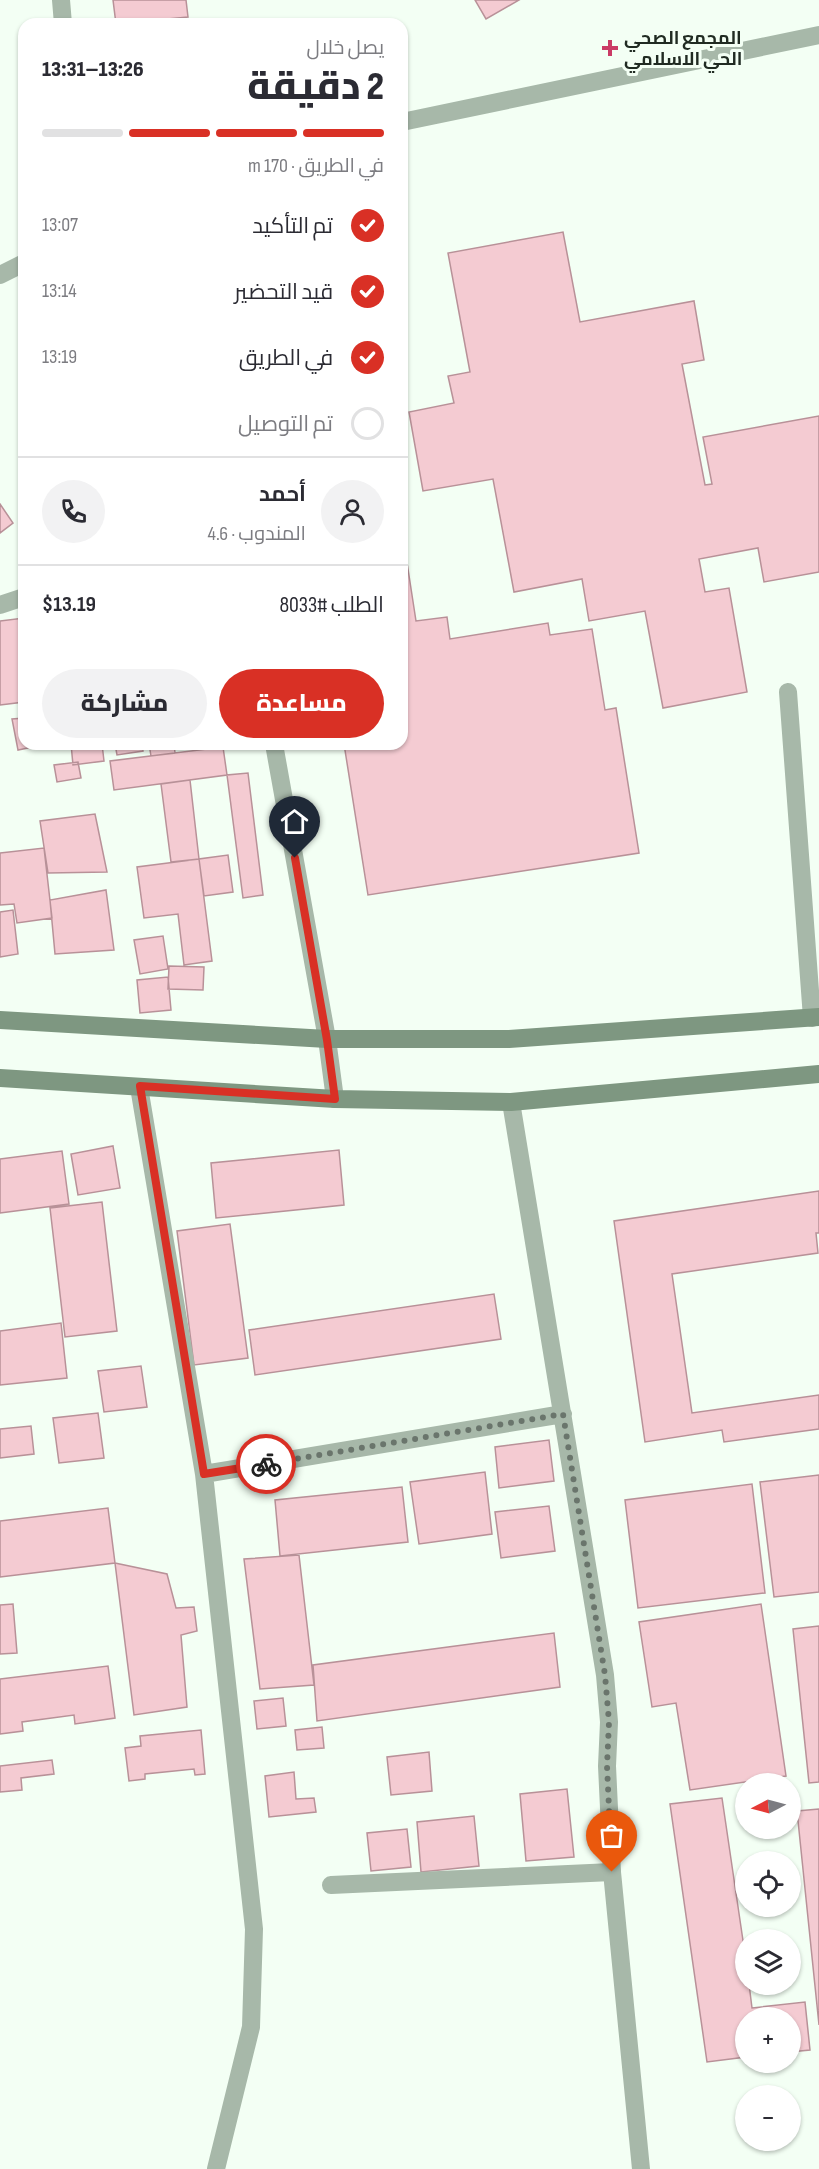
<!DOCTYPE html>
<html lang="ar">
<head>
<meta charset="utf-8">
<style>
	body { margin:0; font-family:"Sofia Sans Condensed",Cairo,sans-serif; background:#f2f2f3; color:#2b2b33; direction:rtl; height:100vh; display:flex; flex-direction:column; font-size:22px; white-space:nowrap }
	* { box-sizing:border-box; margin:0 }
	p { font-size:20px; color:#7c7c81 }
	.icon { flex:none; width:33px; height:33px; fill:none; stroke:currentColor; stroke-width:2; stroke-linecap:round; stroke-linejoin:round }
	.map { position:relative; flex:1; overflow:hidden; direction:ltr }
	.sheet { position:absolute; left:18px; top:18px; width:390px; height:732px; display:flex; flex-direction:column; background:#fff; border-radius:18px; box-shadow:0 2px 4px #0004; direction:rtl }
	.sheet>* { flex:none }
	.needle { width:39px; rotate:264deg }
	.buttons { position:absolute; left:735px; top:1773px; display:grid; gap:12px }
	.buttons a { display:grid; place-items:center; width:66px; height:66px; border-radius:50%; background:#fff; box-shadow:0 2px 4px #0004; font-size:30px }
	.pin { position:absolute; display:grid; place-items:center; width:51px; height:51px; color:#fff; margin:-62px -26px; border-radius:50% 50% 50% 0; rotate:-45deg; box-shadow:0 0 6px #0007 }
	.pin .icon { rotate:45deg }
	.courier { position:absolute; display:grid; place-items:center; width:60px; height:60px; margin:-30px; border:4px solid #d93025; border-radius:50%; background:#fff; color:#222; box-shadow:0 2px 8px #0007 }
	.overview em { font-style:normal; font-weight:800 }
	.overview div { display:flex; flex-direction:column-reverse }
	.overview { display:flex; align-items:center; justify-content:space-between; height:102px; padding:0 24px }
	h1 { font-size:39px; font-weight:800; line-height:45px }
	.bar { display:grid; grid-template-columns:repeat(4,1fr); gap:9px 6px; align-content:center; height:72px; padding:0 24px }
	.bar i { height:8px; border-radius:4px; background:#e1e1e2 }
	.bar .current { background:#d93025 }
	.bar p { grid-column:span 4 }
	.line { display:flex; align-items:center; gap:15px; padding:0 24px; border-top:2px solid #e1e1e2 }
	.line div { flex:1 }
	.round { display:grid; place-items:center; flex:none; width:63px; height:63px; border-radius:32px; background:#f2f2f3 }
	ol { padding:0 24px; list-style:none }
	li { display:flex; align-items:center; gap:18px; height:66px }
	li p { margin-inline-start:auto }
	li .icon { padding:6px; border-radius:50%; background:#d93025; color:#fff; stroke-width:4 }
	li:last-child { color:#7c7c81 }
	li i { width:33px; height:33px; border:3px solid #e1e1e2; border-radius:50% }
	.cta { display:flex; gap:12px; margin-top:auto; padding:12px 24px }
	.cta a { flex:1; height:69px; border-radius:36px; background:#d93025; color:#fff; font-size:24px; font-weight:800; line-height:69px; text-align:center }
	.cta a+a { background:#f2f2f3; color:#2b2b33 }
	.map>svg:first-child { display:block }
</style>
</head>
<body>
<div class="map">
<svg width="819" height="2169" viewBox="0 0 819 2169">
	<rect width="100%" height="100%" fill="#f3fff4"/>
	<path fill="#f4cbd2" stroke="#b89198" stroke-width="1.5" d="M 113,0 L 186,0 L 188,17 L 116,24 Z
		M 475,0 L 519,0 L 486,19 Z
		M 563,232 L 580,322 L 694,301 L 704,360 L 682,364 L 705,485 L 712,484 L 703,437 L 819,416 L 819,572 L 764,582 L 758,548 L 699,559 L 705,592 L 729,588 L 747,692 L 663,708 L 645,611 L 589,621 L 582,579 L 514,592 L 493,479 L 423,491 L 409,412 L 454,403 L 448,376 L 470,372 L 448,253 Z
		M 0,504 L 13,523 L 0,533 Z
		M 402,530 L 416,621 L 447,617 L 450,639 L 548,623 L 550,635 L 592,629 L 605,710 L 616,708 L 639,853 L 368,895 L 344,744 L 402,744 Z
		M 24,618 L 24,702 L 0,705 L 0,621 Z
		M 24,718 L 24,744 L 42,745 L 18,750 L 12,719 Z
		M 71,744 L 102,744 L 104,761 L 73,765 Z
		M 115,744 L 142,744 L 143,751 L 117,755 Z
		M 149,744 L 174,744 L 175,753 L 151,756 Z
		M 223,747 L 227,775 L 114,790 L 110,761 Z
		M 78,762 L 81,778 L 57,782 L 54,765 Z
		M 248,773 L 263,895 L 243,898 L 227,775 Z
		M 190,780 L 199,859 L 171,862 L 161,784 Z
		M 95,814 L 107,872 L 48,873 L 40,821 Z
		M 44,848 L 52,918 L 17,923 L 14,904 L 0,905 L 0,853 Z
		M 228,855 L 233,892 L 204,896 L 199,859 Z
		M 199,859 L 212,961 L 184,965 L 178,914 L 144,918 L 137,867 Z
		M 106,890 L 114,950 L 55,954 L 50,900 Z
		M 13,910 L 18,954 L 0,957 L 0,912 Z
		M 163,936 L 168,969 L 140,974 L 134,940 Z
		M 169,966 L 204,967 L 203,990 L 168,989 Z
		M 168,977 L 171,1010 L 140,1013 L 137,980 Z
		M 113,1146 L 120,1188 L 78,1195 L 71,1154 Z
		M 339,1150 L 344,1205 L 216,1218 L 211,1163 Z
		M 62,1151 L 69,1204 L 0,1213 L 0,1159 Z
		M 819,1191 L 819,1233 L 816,1233 L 818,1253 L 672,1274 L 692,1413 L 819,1395 L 819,1429 L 724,1442 L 722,1430 L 645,1442 L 614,1221 Z
		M 102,1202 L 117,1331 L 65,1337 L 50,1208 Z
		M 230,1224 L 248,1358 L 194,1365 L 177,1231 Z
		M 494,1294 L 501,1339 L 255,1375 L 249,1330 Z
		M 61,1323 L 67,1378 L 0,1385 L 0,1331 Z
		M 141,1366 L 147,1407 L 104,1412 L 98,1371 Z
		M 98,1413 L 104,1458 L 59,1463 L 53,1418 Z
		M 31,1426 L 34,1454 L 0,1458 L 0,1429 Z
		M 549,1440 L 554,1481 L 499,1488 L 495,1447 Z
		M 485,1472 L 492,1534 L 419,1544 L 410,1482 Z
		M 819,1475 L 819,1592 L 774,1597 L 760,1482 Z
		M 752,1484 L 765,1593 L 638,1608 L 625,1500 Z
		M 402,1487 L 408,1542 L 280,1556 L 275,1500 Z
		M 549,1506 L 555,1551 L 501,1558 L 495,1512 Z
		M 108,1508 L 115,1563 L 0,1577 L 0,1521 Z
		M 299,1555 L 314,1685 L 260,1689 L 244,1559 Z
		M 115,1563 L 167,1574 L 176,1608 L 194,1607 L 197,1631 L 181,1635 L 187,1707 L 134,1715 Z
		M 13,1604 L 17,1653 L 0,1654 L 0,1605 Z
		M 761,1604 L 786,1776 L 690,1790 L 676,1703 L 652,1707 L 639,1622 Z
		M 819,1626 L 819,1782 L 809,1783 L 793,1629 Z
		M 554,1633 L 560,1687 L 317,1721 L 313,1665 Z
		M 108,1666 L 115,1718 L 75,1724 L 74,1715 L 22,1722 L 23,1731 L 0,1734 L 0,1679 Z
		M 283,1698 L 286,1726 L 257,1729 L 254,1701 Z
		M 322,1727 L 324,1748 L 297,1750 L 295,1730 Z
		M 201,1730 L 205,1774 L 195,1775 L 194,1769 L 145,1774 L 145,1779 L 129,1781 L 125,1748 L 141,1746 L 140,1736 Z
		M 429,1752 L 432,1791 L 391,1795 L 387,1757 Z
		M 52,1760 L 54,1774 L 21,1778 L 22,1790 L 0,1792 L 0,1766 Z
		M 294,1772 L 296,1799 L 314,1798 L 316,1812 L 269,1817 L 265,1776 Z
		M 567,1789 L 574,1857 L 526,1861 L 520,1794 Z
		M 722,1798 L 746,1961 L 746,1984 L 749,1984 L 752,2008 L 805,2002 L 810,2050 L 790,2052 L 790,2018 L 746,2018 L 746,2057 L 707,2062 L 670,1804 Z
		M 819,1809 L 819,2025 L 797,1811 Z
		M 474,1816 L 479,1866 L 421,1872 L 417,1822 Z
		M 407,1829 L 411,1867 L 371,1871 L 367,1833 Z"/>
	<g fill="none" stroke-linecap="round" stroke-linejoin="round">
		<path stroke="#a7b8a9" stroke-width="18" d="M 402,122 L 819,35
			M 331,1885 L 612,1872"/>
		<path stroke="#a7b8a9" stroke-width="18" d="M 61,0 L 63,24
			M 0,275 L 24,263
			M 0,605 L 24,597
			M 788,692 L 812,1018
			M 274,744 L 327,1039 L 335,1099
			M 139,1087 L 204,1474 L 254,1929 L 251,2027 L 216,2169
			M 511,1102 L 605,1675 L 609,1722 L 607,1766 L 612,1872 L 641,2169
			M 204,1474 L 563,1414"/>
		<path stroke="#7e9781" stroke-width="18" d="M 0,1020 L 327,1039 L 509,1039 L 819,1017
			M 0,1078 L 335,1099 L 511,1102 L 819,1074"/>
	</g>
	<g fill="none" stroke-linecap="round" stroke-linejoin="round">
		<path stroke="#6a756c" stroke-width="6" stroke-dasharray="0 10.8" d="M 266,1464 L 563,1414 L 605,1675 L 609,1722 L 607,1766 L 612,1872"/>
		<path stroke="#d93025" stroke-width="8" d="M 266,1464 L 204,1474 L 140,1086 L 335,1099 L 327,1040 L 295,858"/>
	</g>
	<path fill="#ca3b65" stroke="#f3fff4" stroke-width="2" d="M607 39h6v6h6v6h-6v6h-6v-6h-6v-6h6z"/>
	<g text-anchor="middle" stroke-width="6" stroke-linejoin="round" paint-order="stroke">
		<g font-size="18" font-weight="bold" fill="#202b22" stroke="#f3fff4" text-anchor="start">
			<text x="624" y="44">المجمع الصحي<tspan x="624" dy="21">الحي الاسلامي</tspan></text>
		</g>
	</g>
</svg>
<div class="buttons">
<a><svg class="needle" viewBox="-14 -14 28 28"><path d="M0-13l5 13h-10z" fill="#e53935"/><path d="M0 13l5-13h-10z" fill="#7c7c81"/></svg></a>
<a><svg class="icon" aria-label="locate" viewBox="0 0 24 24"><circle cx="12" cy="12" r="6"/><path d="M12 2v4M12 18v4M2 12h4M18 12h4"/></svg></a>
<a><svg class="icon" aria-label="layers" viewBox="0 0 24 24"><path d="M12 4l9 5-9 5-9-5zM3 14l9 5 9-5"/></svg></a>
<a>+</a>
<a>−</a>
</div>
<div class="pin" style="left:612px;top:1872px;background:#ea580c"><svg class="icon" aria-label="bag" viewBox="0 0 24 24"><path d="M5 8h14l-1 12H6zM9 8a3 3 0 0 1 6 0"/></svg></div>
<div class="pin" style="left:295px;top:858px;background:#1f2937"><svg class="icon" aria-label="home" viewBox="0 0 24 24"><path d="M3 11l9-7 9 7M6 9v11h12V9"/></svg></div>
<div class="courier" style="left:266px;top:1464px"><svg class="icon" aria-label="bike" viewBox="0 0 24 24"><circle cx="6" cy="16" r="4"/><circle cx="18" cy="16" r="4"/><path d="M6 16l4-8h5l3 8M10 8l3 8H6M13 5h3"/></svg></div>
<section class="sheet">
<div class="overview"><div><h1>2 دقيقة</h1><p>يصل خلال</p></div><em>13:26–13:31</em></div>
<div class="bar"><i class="current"></i><i class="current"></i><i class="current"></i><i></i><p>في الطريق · 170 m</p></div>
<ol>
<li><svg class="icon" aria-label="check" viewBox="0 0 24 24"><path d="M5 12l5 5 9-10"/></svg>تم التأكيد<p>13:07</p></li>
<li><svg class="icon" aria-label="check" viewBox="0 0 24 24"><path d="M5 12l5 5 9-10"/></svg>قيد التحضير<p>13:14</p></li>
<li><svg class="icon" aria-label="check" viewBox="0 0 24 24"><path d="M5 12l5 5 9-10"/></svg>في الطريق<p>13:19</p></li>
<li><i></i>تم التوصيل</li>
</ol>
<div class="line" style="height:108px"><a class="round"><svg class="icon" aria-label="person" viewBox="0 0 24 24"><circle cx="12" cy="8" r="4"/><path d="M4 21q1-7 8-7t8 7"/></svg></a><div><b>أحمد</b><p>المندوب · 4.6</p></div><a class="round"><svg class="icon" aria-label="phone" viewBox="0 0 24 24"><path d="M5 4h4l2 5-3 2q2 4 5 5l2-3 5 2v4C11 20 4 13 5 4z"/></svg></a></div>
<div class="line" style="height:78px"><div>الطلب #8033</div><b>$13.19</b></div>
<div class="cta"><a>مساعدة</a><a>مشاركة</a></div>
</section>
</div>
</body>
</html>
